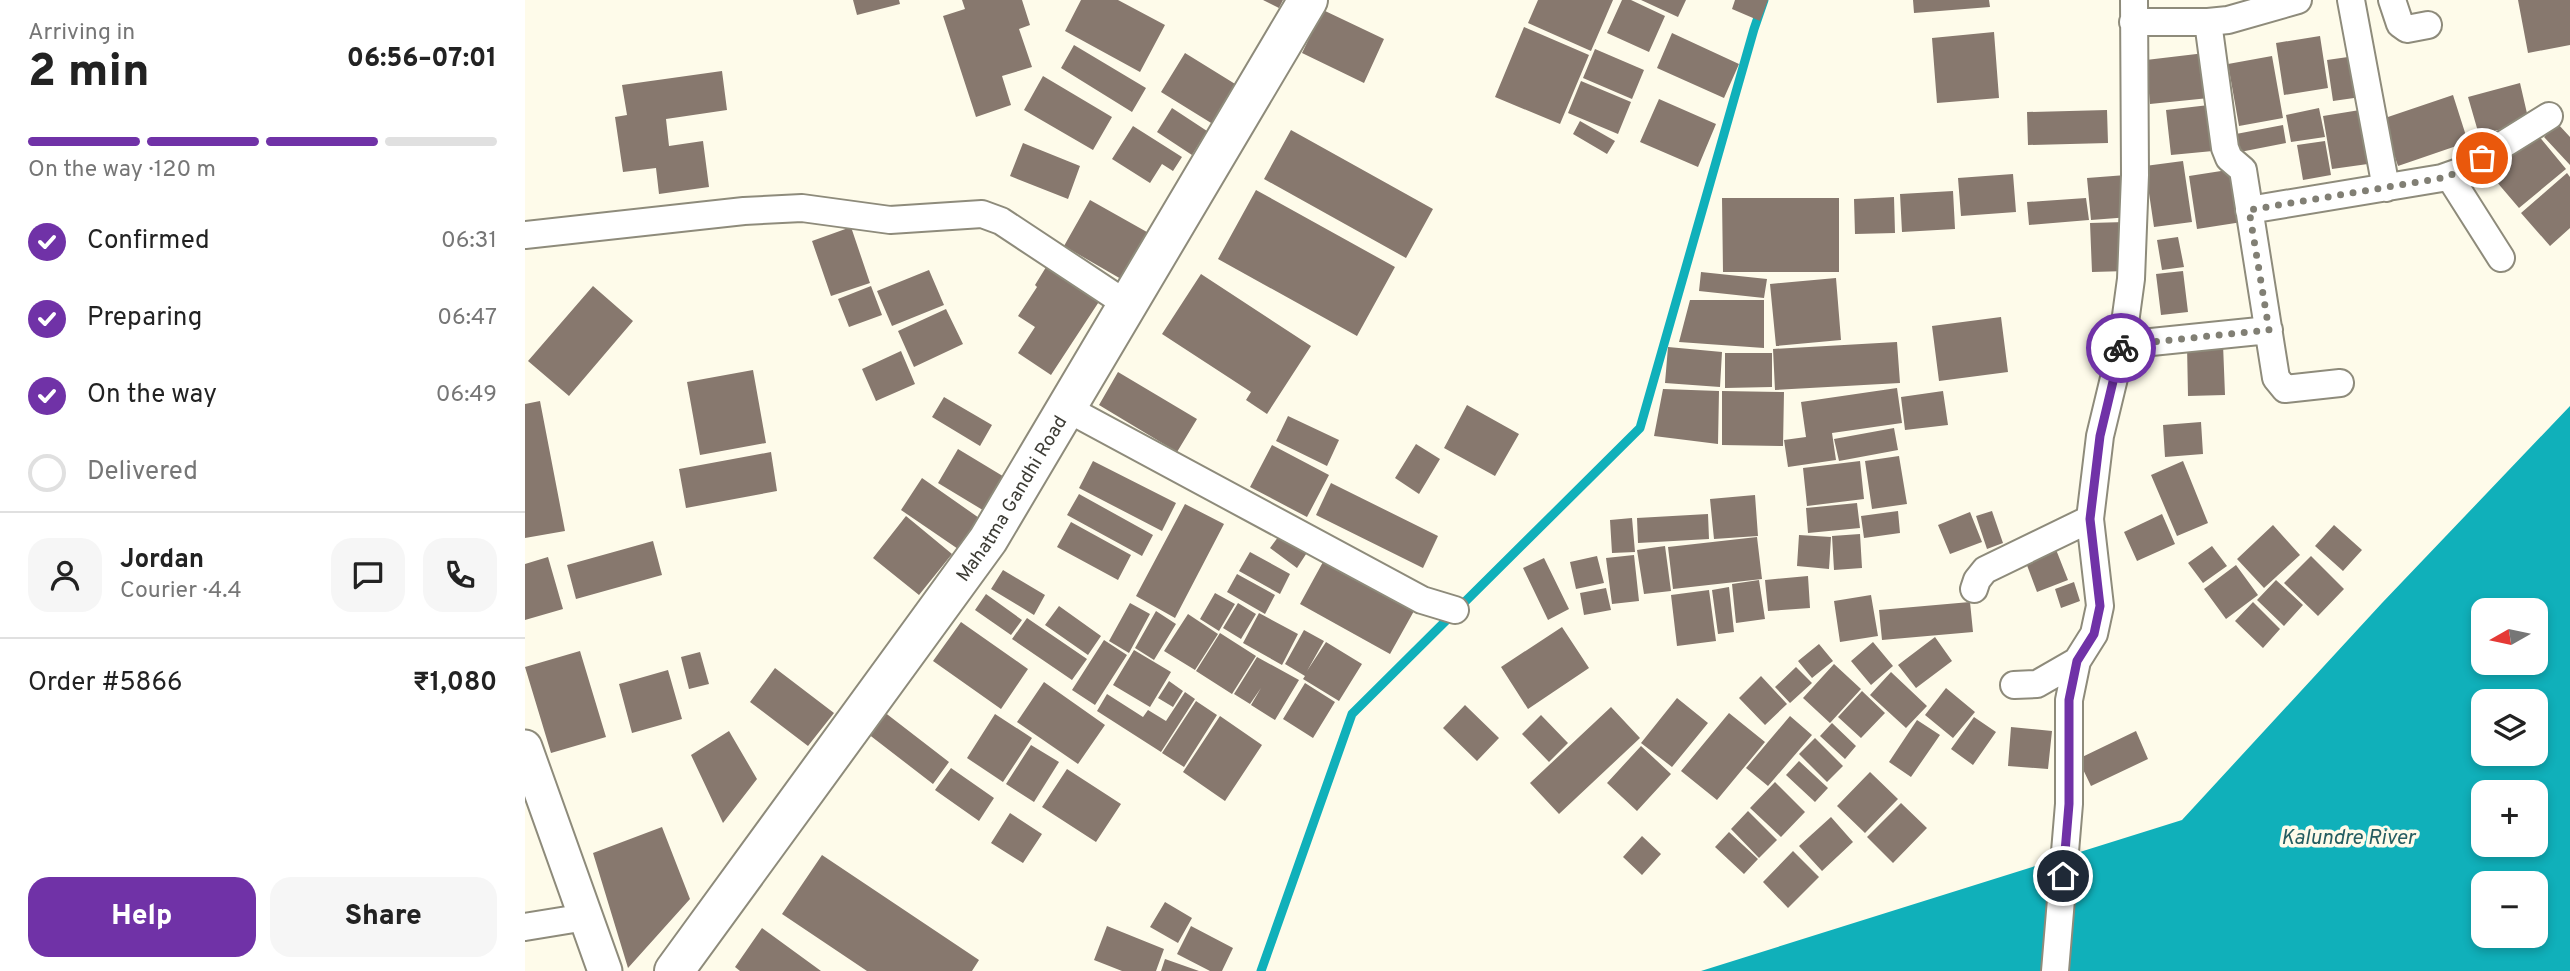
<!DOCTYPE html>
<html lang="en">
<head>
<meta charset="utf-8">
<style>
	body { margin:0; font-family:Overpass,sans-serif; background:#f6f6f6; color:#222; height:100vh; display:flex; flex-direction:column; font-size:26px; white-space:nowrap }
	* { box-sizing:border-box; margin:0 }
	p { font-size:23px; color:#767676 }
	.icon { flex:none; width:38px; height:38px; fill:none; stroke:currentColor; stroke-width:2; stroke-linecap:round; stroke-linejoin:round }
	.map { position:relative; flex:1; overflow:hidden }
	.side { display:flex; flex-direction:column; background:#fff; width:525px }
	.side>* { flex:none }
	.needle { width:46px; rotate:261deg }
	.fabs { position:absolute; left:1946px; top:598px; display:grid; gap:14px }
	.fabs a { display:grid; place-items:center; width:77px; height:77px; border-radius:14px; background:#fff; box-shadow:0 4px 10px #0003; font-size:35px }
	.pin { position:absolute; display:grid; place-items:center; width:60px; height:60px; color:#fff; margin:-30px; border:4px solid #fff; border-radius:50%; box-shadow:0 2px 7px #0007 }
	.courier { position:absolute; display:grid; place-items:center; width:70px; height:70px; margin:-35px; border:5px solid #7032a7; border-radius:50%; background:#fff; color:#222; box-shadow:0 2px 9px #0007 }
	.summary em { font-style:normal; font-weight:800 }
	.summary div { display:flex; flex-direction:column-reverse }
	.summary { display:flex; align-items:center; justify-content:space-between; height:119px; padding:0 28px }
	h1 { font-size:46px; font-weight:800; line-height:52px }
	.bar { display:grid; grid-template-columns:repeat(4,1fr); gap:10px 7px; align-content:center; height:84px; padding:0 28px }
	.bar i { height:9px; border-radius:5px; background:#e0e0e0 }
	.bar .active { background:#7032a7 }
	.bar p { grid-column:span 4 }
	.line { display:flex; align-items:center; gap:18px; padding:0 28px; border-top:2px solid #e0e0e0 }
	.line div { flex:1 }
	.round { display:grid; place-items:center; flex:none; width:74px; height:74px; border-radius:21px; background:#f6f6f6 }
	ol { padding:0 28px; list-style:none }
	li { display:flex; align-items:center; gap:21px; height:77px }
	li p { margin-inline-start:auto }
	li .icon { padding:7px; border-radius:50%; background:#7032a7; color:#fff; stroke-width:4 }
	li:last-child { color:#767676 }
	li i { width:38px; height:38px; border:4px solid #e0e0e0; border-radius:50% }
	.button { display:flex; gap:14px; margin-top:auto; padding:14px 28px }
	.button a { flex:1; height:80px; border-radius:21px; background:#7032a7; color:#fff; font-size:28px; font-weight:800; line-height:80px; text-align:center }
	.button a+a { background:#f6f6f6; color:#222 }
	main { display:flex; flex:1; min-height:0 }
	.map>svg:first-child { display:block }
</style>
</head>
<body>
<main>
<section class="side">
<div class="summary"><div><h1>2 min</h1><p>Arriving in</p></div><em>06:56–07:01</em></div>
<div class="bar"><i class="active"></i><i class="active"></i><i class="active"></i><i></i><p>On the way · 120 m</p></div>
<ol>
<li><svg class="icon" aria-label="check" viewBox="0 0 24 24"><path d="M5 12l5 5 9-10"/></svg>Confirmed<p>06:31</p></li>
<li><svg class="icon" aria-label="check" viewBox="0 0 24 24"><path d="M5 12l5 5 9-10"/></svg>Preparing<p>06:47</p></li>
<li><svg class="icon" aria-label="check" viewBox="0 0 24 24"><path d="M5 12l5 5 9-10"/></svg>On the way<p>06:49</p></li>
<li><i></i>Delivered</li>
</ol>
<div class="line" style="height:126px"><a class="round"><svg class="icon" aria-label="person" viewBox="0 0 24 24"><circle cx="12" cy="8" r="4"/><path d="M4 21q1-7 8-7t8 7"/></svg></a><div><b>Jordan</b><p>Courier · 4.4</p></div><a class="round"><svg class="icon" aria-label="chat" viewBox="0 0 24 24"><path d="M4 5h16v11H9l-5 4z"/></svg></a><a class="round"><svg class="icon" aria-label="phone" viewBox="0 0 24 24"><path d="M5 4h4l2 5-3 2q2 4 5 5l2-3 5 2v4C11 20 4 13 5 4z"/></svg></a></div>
<div class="line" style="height:91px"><div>Order #5866</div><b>₹1,080</b></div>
<div class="button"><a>Help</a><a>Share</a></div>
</section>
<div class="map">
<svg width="2045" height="971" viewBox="0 0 2045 971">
	<rect width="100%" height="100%" fill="#fefbea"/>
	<path fill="#10b0ba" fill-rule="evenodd" d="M 2045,406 L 2045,971 L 1176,971 L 1657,820 L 1857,603 ZM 1958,611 L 2011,611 L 2011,663 L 1958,663 ZM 1958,702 L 2011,702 L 2011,754 L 1958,754 ZM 1958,793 L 2011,793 L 2011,845 L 1958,845 ZM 1958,884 L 2011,884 L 2011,936 L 1958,936 Z"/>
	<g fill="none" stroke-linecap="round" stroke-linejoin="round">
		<path stroke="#10b0ba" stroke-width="9" d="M 736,971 L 827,714 L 1115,428 L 1229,29 L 1239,0"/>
	</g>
	<path fill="#87786e" d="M 328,0 L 374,0 L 375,4 L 332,15 Z
		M 437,0 L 497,0 L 505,25 L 494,29 L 507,67 L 477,76 L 486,105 L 451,117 L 418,16 L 440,9 Z
		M 556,0 L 593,0 L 640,25 L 615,72 L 540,31 Z
		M 738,0 L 758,0 L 754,8 Z
		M 1013,0 L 1088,0 L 1066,51 L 1003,23 Z
		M 1097,0 L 1106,0 L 1140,16 L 1124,52 L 1082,33 Z
		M 1116,0 L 1161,0 L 1153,17 Z
		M 1210,0 L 1243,0 L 1235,21 L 1207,9 Z
		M 1388,0 L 1464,0 L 1465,7 L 1389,13 Z
		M 1993,0 L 2045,0 L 2045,45 L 2003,53 Z
		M 798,10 L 859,39 L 839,83 L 777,53 Z
		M 999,27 L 1064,55 L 1035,124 L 970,97 Z
		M 1469,32 L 1474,98 L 1412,103 L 1407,38 Z
		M 1147,33 L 1214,64 L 1199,98 L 1132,68 Z
		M 1795,36 L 1803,88 L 1759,95 L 1751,43 Z
		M 549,45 L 621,88 L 607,112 L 536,68 Z
		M 1070,49 L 1119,70 L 1107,99 L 1058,78 Z
		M 660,53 L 715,87 L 691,126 L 636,92 Z
		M 1680,53 L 1684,98 L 1625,104 L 1621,60 Z
		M 1747,56 L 1758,118 L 1714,126 L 1703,64 Z
		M 1830,56 L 1836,97 L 1808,101 L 1802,60 Z
		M 197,71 L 202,110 L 141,119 L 144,146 L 178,141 L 184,187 L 134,194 L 131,168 L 98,172 L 90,117 L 102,115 L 97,85 Z
		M 518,76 L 587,117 L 568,150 L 499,110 Z
		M 1056,81 L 1106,102 L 1093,134 L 1043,113 Z
		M 1995,83 L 2004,122 L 1954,135 L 1943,97 Z
		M 1928,95 L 1943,142 L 1873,166 L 1857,119 Z
		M 1134,99 L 1191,124 L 1173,167 L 1115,142 Z
		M 1684,105 L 1688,151 L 1646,155 L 1641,110 Z
		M 647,108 L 682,131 L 667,155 L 632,132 Z
		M 1794,108 L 1800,137 L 1766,142 L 1761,115 Z
		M 1841,109 L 1850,163 L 1807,169 L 1798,116 Z
		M 1582,110 L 1583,143 L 1503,145 L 1502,112 Z
		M 1055,121 L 1090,141 L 1082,154 L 1048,134 Z
		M 2033,124 L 2045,137 L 2045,165 L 2019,137 Z
		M 1758,125 L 1761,143 L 1715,152 L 1711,134 Z
		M 608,126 L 657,157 L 648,171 L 637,164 L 625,183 L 587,159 Z
		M 766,130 L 908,209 L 881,258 L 739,179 Z
		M 2012,134 L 2041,169 L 1994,208 L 1965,174 Z
		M 1800,141 L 1806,175 L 1778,180 L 1772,145 Z
		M 498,143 L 555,166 L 543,199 L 485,176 Z
		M 1658,161 L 1667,222 L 1629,227 L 1620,166 Z
		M 1709,169 L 1717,222 L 1672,229 L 1664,176 Z
		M 2042,173 L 2045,177 L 2045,228 L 2025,246 L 1996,213 Z
		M 1488,174 L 1491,212 L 1436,216 L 1433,178 Z
		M 1601,175 L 1605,217 L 1566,220 L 1562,178 Z
		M 731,190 L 870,267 L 832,336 L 693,259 Z
		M 1428,191 L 1430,229 L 1377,232 L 1375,194 Z
		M 1369,197 L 1370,233 L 1330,234 L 1329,199 Z
		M 1197,198 L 1314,198 L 1314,272 L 1198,272 Z
		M 1561,198 L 1564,220 L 1504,225 L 1502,202 Z
		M 565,200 L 629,236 L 603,283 L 539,246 Z
		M 1600,222 L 1602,271 L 1567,272 L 1565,223 Z
		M 326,227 L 345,283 L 306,296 L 287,241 Z
		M 1653,237 L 1659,267 L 1637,270 L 1632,240 Z
		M 526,259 L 579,294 L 526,375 L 493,353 L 510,327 L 493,316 L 512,287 L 510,285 Z
		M 404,270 L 419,305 L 367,326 L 352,291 Z
		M 1658,271 L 1663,312 L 1636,315 L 1631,274 Z
		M 1176,272 L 1242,279 L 1239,298 L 1174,291 Z
		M 676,274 L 786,346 L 742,414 L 721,400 L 726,392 L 637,334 Z
		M 1311,278 L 1316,340 L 1251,346 L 1245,284 Z
		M 68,286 L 108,321 L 44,396 L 3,361 Z
		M 346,286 L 357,315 L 324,327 L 313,299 Z
		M 1165,300 L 1239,300 L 1239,348 L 1154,342 Z
		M 421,309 L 438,344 L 389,367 L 373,331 Z
		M 1476,317 L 1483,372 L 1414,381 L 1407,326 Z
		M 1372,342 L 1375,383 L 1250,390 L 1248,349 Z
		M 1698,344 L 1700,395 L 1663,396 L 1662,345 Z
		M 1143,347 L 1197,352 L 1195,387 L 1140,383 Z
		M 376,351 L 390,384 L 351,401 L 337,369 Z
		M 1200,353 L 1247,353 L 1247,387 L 1200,388 Z
		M 228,370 L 241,443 L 175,455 L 162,382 Z
		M 593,372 L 672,419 L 652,452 L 574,405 Z
		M 1372,388 L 1377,423 L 1307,433 L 1311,460 L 1263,467 L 1259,440 L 1281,437 L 1276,402 Z
		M 1138,389 L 1194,391 L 1193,444 L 1129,436 Z
		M 1197,391 L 1259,392 L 1258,446 L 1197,445 Z
		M 1418,391 L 1423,425 L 1380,430 L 1376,397 Z
		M 419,397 L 467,425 L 455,446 L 407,417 Z
		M 15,401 L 40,531 L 0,538 L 0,404 Z
		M 942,405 L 994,434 L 970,476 L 919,448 Z
		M 763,416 L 814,440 L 802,466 L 751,441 Z
		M 1676,422 L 1678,454 L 1640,457 L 1638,425 Z
		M 1369,428 L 1373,450 L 1314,461 L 1309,439 Z
		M 891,444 L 915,459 L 894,494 L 870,478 Z
		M 747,445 L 804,475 L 782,517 L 725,487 Z
		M 433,449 L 481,478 L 461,512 L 413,483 Z
		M 246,452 L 252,491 L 161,508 L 154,469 Z
		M 1374,456 L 1382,504 L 1347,509 L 1340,461 Z
		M 568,461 L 651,503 L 637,531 L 554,488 Z
		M 1335,461 L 1339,499 L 1282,506 L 1278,468 Z
		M 1658,461 L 1683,523 L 1652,536 L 1626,475 Z
		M 397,478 L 457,520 L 436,551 L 376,510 Z
		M 806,483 L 913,536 L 898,568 L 791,515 Z
		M 554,494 L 628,535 L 617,556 L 542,515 Z
		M 1230,495 L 1233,536 L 1189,539 L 1185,499 Z
		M 1332,503 L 1335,528 L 1283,533 L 1281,508 Z
		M 660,504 L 699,524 L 650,618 L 611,596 Z
		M 1373,511 L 1375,533 L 1339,538 L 1336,516 Z
		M 1467,511 L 1478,543 L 1462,549 L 1451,516 Z
		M 1445,512 L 1457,542 L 1425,554 L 1413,525 Z
		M 1183,514 L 1184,539 L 1113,543 L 1112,518 Z
		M 1637,514 L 1650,544 L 1612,561 L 1599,532 Z
		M 381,516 L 427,554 L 394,595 L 348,558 Z
		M 1107,518 L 1110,552 L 1087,553 L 1085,520 Z
		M 546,522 L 606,555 L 593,580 L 532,547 Z
		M 1748,525 L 1775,555 L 1739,588 L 1712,559 Z
		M 1809,525 L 1837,550 L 1818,571 L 1790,546 Z
		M 759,529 L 785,548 L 772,568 L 745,548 Z
		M 1335,534 L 1337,568 L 1309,570 L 1307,536 Z
		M 1274,535 L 1306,537 L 1304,569 L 1272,566 Z
		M 1232,537 L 1237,579 L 1148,589 L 1143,547 Z
		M 128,541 L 137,575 L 51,599 L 42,565 Z
		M 1140,546 L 1146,591 L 1119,594 L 1112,550 Z
		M 1687,546 L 1702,566 L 1678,583 L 1663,563 Z
		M 1530,547 L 1543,580 L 1512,592 L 1500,560 Z
		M 804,551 L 894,602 L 865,654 L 775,604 Z
		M 725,552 L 765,574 L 755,594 L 714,571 Z
		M 1109,555 L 1114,601 L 1087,604 L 1081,558 Z
		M 1072,556 L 1079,583 L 1051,589 L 1045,562 Z
		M 1786,556 L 1819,589 L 1793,616 L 1759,583 Z
		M 23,557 L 38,609 L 0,620 L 0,564 Z
		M 1019,558 L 1044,609 L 1023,620 L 998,568 Z
		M 1711,565 L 1733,595 L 1701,619 L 1679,589 Z
		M 478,570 L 520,595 L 509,615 L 466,589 Z
		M 712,574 L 750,595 L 740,614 L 702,592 Z
		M 1283,576 L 1285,608 L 1243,611 L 1240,580 Z
		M 1234,580 L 1240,619 L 1211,623 L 1207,584 Z
		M 1751,580 L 1778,605 L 1759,626 L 1732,600 Z
		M 1549,582 L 1555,601 L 1536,608 L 1530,589 Z
		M 1204,587 L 1209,632 L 1193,634 L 1187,590 Z
		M 1081,588 L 1086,610 L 1059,615 L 1055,593 Z
		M 1184,590 L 1191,641 L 1152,646 L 1146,595 Z
		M 690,593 L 710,604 L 694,631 L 675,619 Z
		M 461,594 L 497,620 L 486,635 L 450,610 Z
		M 1346,595 L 1353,636 L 1315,642 L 1309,601 Z
		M 1445,602 L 1448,632 L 1357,640 L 1354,610 Z
		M 1728,602 L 1755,629 L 1738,648 L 1710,621 Z
		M 605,603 L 625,614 L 604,653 L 584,641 Z
		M 713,603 L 731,614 L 716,639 L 698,628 Z
		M 534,606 L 576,636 L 563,655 L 520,625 Z
		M 631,611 L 651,624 L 629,660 L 610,648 Z
		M 734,613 L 773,634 L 757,665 L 718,643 Z
		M 663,614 L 693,634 L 670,670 L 639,651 Z
		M 502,618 L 562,659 L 547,680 L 487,639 Z
		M 436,622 L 503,669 L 476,709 L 408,661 Z
		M 1037,627 L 1064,668 L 1003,709 L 976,667 Z
		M 779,630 L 799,641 L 782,671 L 801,642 L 837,664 L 814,701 L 778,679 L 780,676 L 760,664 Z
		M 695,633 L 731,656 L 707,694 L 671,671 Z
		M 1410,637 L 1427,661 L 1391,688 L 1373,665 Z
		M 579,640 L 602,655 L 570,705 L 547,690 Z
		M 1348,642 L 1368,666 L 1346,685 L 1326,661 Z
		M 1294,644 L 1308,661 L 1287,678 L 1273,661 Z
		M 609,650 L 646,672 L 625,707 L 588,685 Z
		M 55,651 L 81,737 L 26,753 L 0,667 Z
		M 175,652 L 184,684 L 164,689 L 156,657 Z
		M 732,657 L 774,680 L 750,720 L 726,705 L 736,688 L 725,704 L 709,694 Z
		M 1309,664 L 1336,689 L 1305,723 L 1278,698 Z
		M 1271,667 L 1287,683 L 1265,703 L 1250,687 Z
		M 250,668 L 309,713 L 283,746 L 225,702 Z
		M 143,670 L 157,719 L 107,733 L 94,684 Z
		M 1366,672 L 1402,706 L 1381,728 L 1345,695 Z
		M 1236,676 L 1262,704 L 1240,725 L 1214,698 Z
		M 644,681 L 658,691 L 648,707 L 633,698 Z
		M 519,682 L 580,725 L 553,764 L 492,722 Z
		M 780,683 L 810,702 L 788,738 L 758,719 Z
		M 1421,688 L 1450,712 L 1428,738 L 1400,715 Z
		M 1337,691 L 1360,713 L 1336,738 L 1313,717 Z
		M 660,692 L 670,699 L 636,752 L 572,711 L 582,694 L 618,717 L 623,710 L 641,721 Z
		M 1152,698 L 1183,723 L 1147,767 L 1116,743 Z
		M 671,701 L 692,715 L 659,767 L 637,753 Z
		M 940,705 L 974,738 L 952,761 L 918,728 Z
		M 1086,707 L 1115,738 L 1034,814 L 1005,783 Z
		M 354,708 L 424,762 L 408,784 L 338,730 Z
		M 1204,713 L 1240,742 L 1192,800 L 1156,771 Z
		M 470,714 L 507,738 L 478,782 L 442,758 Z
		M 1016,715 L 1043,743 L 1024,762 L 997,734 Z
		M 695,716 L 737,745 L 700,801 L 658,772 Z
		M 1265,716 L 1287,735 L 1243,786 L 1221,768 Z
		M 1449,717 L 1471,732 L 1448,765 L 1426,749 Z
		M 1392,720 L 1415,735 L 1386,777 L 1364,762 Z
		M 1307,723 L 1331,746 L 1320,759 L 1295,736 Z
		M 1486,727 L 1527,731 L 1523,769 L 1483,766 Z
		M 204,731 L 232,779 L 198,823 L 166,755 Z
		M 1611,731 L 1623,759 L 1566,786 L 1553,759 Z
		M 1290,738 L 1318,766 L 1302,782 L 1274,754 Z
		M 506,745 L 534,762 L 509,802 L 481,784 Z
		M 1116,746 L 1146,774 L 1112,811 L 1082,783 Z
		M 1274,761 L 1303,788 L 1290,802 L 1261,775 Z
		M 426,768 L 469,798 L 454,821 L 410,790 Z
		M 542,769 L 596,804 L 571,842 L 517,807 Z
		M 1345,772 L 1373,799 L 1340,833 L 1312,806 Z
		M 1250,782 L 1280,812 L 1256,837 L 1225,808 Z
		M 1376,803 L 1402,828 L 1368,863 L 1342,837 Z
		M 1223,811 L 1252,840 L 1234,858 L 1206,829 Z
		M 485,813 L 517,834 L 498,863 L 466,843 Z
		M 1306,817 L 1328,842 L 1297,871 L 1274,846 Z
		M 137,827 L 165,899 L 103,968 L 68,853 Z
		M 1204,832 L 1233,859 L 1219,874 L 1190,847 Z
		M 1117,836 L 1136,854 L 1117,875 L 1098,857 Z
		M 1268,851 L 1294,877 L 1263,908 L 1238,882 Z
		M 297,855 L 454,960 L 447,971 L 342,971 L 257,914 Z
		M 640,902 L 667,918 L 653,943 L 625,927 Z
		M 582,926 L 639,949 L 631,971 L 597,971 L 569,960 Z
		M 666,926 L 708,948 L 697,971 L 685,971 L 652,954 Z
		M 237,928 L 296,971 L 215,971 L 210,967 Z
		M 640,959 L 674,971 L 636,971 Z"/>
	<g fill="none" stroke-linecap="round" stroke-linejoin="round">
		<defs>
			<path id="minor" d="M 1826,0 L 1861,188
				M 1867,0 L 1875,24 L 1882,29 L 1903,25
				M 1608,22 L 1683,22 L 1703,20 L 1773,0
				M 1683,22 L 1700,148 L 1704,158 L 1718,170 L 1751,378 L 1760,389 L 1815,383
				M 1924,176 L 1976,258
				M 1724,210 L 1917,178 L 1934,172 L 2024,116
				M 0,235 L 219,211 L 277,208 L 365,220 L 457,214 L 476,221 L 603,305
				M 1597,345 L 1744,330
				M 541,408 L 897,600 L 930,610
				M 1449,589 L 1452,580 L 1460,570 L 1565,519
				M 1489,685 L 1512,684 L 1552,661
				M 0,927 L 61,917
				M 1530,971 L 1544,804 L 1544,700 L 1552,661 L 1569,634 L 1575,606 L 1565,519 L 1575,436 L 1597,345 L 1606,279 L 1610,175 L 1609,0"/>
			<path id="tertiary" d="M 0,747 L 80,971"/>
			<g id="secondary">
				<path id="s1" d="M 149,971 L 463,540 L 783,0"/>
			</g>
		</defs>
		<use href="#minor" stroke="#8e8b7b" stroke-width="30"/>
		<use href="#tertiary" stroke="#8e8b7b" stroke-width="37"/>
		<use href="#secondary" stroke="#8e8b7b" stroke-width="42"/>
		<use href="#minor" stroke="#fff" stroke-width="26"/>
		<use href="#tertiary" stroke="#fff" stroke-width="33"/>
		<use href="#secondary" stroke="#fff" stroke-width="38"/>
	</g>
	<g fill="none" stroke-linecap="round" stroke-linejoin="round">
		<path stroke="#817f74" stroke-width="7" stroke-dasharray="0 12.6" d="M 1596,348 L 1597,345 L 1744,330 L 1724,210 L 1917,178 L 1934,172 L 1957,158"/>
		<path stroke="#7032a7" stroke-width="9" d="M 1538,876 L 1544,804 L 1544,700 L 1552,661 L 1569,634 L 1575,606 L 1565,519 L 1575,436 L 1596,348"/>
	</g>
	<g text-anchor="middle" stroke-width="7" stroke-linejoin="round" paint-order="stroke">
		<g font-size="19" fill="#3d3c35" stroke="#fefbea">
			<text dy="7" stroke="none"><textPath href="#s1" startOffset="581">Mahatma Gandhi Road</textPath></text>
		</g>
		<g font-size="21" font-style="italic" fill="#255d61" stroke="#fefbea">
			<text x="1823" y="844">Kalundre River</text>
		</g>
	</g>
</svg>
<div class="fabs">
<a><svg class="needle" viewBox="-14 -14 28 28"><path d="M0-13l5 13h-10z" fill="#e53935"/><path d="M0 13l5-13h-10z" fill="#767676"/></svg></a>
<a><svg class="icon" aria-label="layers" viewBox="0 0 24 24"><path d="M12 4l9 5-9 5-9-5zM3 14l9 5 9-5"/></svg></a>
<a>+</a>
<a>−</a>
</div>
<div class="pin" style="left:1957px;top:158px;background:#ea580c"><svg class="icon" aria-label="bag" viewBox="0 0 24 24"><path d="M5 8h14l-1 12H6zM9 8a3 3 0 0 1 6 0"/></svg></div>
<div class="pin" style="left:1538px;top:876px;background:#1f2937"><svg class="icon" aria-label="home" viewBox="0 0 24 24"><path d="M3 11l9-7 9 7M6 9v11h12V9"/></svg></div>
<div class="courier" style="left:1596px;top:348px"><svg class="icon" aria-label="bike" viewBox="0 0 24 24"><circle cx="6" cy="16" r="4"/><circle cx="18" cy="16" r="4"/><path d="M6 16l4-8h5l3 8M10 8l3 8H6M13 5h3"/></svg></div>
</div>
</main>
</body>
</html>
